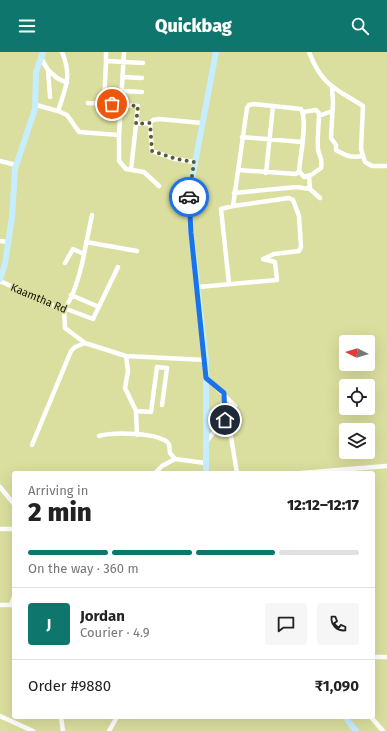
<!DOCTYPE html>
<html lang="en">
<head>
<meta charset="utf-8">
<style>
	body { margin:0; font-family:"Fira Sans",sans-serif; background:#f6f6f6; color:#222; height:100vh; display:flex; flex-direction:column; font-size:15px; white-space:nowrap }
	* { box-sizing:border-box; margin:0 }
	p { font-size:13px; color:#767676 }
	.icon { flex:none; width:22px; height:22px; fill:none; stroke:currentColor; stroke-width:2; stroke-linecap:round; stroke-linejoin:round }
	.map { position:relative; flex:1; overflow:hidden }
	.panel { position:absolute; left:12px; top:419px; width:363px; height:248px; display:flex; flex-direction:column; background:#fff; border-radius:4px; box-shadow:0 4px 16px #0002 }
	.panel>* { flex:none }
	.needle { width:26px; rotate:275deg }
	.controls { position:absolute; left:339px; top:283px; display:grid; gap:8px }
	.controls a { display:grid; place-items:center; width:36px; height:36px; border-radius:4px; background:#fff; box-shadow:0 4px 16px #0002; font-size:20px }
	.pin { position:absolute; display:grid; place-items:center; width:34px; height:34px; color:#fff; margin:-17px; border:2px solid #fff; border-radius:50%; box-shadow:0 1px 4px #0007 }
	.courier { position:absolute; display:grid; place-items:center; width:40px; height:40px; margin:-20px; border:3px solid #1a73e8; border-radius:50%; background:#fff; color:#222; box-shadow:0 1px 5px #0007 }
	.overview em { font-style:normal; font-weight:800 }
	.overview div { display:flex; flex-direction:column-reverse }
	.overview { display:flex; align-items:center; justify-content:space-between; height:68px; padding:0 16px }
	h1 { font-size:26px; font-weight:800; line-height:30px }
	.bar { display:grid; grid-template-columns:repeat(4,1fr); gap:6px 4px; align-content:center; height:48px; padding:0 16px }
	.bar i { height:5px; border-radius:3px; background:#e0e0e0 }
	.bar .active { background:#0f766e }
	.bar p { grid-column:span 4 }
	.line { display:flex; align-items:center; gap:10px; padding:0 16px; border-top:1px solid #e0e0e0 }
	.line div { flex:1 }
	.round { display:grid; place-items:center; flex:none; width:42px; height:42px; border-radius:4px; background:#f6f6f6 }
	header { display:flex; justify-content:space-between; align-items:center; height:52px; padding:0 16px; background:#0f766e; color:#fff; font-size:18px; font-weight:800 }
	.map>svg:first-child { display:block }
</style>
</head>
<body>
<header><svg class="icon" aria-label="menu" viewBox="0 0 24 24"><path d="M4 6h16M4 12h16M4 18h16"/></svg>Quickbag<svg class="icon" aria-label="search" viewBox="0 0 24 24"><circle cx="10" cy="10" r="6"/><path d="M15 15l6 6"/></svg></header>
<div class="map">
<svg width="387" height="679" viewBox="0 0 387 679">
	<rect width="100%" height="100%" fill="#dade9e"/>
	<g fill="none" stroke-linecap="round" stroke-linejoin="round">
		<path stroke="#fff" stroke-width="4.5" d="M 106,0 L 106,9 L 143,11
			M 124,0 L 119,83 L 119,109 L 126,117 L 144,120 L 159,134
			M 309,0 C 322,34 335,36 363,54 L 361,97 L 365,110 L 372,114 L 387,114
			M 41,6 L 48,18 L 50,45
			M 48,18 L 57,26 L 67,31
			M 123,25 L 142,26
			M 332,36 L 333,50 L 331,86 L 336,93 L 336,98 C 346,104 351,106 362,104
			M 122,39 L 142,40
			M 88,51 L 138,54 L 131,118
			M 104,52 L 106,9
			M 36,53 L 58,59 L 67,63 L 79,80 L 119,83
			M 58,59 C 66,35 72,24 62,0
			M 319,64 L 332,59
			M 150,71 L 153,68 L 159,67 L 202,71
			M 136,72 L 150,71 L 152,99 L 175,107 L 194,110
			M 242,85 L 302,90
			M 0,109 L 16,113
			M 299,119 L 304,125 L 311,123 L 321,116 C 323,105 319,105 318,97 C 317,85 319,73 319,61 L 316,58 L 303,60
			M 266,121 L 273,54
			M 309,124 L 310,137
			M 234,141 L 297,135 L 310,137 L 320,146
			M 233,154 L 247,56 L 249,53 L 254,52 L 301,57 C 308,67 300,106 299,119 L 296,122 L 238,118
			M 0,189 L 8,190
			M 86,190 L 137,199
			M 84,202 L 92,163
			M 65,211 L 73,197 L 84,202 C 82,214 73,249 64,256 L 65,276 L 85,291 L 126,304 L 128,319 L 125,336 L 136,359 L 137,383
			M 0,229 L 61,257 L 64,256 L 93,267 L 118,215
			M 198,235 L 277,228 L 275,210 L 263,207 L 274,202 L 299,199 L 301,195 L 299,164 L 293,148 L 289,146 L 233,154 L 221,157 L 229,232
			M 71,243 L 99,255
			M 126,304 L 206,308
			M 224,341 L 225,368 L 229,373 L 237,421
			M 136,359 L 151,360 L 157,315 L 167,316 L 162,353
			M 99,384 C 113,380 160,380 169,392 L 170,401 L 175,407 L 205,411
			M 205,391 L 235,354 L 207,326
			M 32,393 L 71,299 L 75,295 L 85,291
			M 155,421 L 162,414 L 175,407
			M 301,421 L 387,414
			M 0,435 L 14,452
			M 0,477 L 14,477
			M 0,553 L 11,553 L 14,545
			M 373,605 L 387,605
			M 0,664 L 33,679
			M 61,665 L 63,679
			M 371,665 L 383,679
			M 109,679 L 117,665"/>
		<path stroke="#c7eeff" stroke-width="6" d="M 0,227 L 5,212 L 12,165 L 15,117 L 35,57 L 36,20 L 43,0
			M 206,421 L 206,308 L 191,181 L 189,143 L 216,0
			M 345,665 L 356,679"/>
	</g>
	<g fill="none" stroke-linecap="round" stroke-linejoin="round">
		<path stroke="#595a37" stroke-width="4" stroke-dasharray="0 7.2" d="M 112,52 L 138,54 L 136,72 L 150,71 L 152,99 L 176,107 L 194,110 L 189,145"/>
		<path stroke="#1a73e8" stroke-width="5" d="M 189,145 L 191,181 L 206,326 L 224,341 L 225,368"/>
	</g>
	<g text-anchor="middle" stroke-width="3" stroke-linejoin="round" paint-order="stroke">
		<g font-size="11" fill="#131300" stroke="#dade9e">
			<text transform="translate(39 246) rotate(23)" y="4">Kaamtha Rd</text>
		</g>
	</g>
</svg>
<div class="controls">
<a><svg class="needle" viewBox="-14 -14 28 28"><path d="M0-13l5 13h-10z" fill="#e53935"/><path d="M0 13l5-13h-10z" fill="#767676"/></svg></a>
<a><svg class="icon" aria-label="locate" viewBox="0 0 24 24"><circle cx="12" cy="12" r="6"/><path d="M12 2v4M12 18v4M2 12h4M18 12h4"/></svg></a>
<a><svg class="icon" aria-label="layers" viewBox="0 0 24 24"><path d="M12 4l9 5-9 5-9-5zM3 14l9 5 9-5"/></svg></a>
</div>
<div class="pin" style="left:112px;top:52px;background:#ea580c"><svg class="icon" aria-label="bag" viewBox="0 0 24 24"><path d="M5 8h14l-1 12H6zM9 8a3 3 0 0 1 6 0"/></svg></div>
<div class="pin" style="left:225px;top:368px;background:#1f2937"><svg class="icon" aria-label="home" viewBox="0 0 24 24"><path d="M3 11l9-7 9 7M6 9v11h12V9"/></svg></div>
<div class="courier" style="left:189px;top:145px"><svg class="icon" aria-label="car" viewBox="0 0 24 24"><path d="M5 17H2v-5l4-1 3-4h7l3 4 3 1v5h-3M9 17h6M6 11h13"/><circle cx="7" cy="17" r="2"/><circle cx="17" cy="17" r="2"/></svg></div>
<section class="panel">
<div class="overview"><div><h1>2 min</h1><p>Arriving in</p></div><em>12:12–12:17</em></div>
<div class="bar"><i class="active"></i><i class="active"></i><i class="active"></i><i></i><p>On the way · 360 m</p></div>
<div class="line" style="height:72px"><b class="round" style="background:#0f766e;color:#fff">J</b><div><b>Jordan</b><p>Courier · 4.9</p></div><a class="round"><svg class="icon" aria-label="chat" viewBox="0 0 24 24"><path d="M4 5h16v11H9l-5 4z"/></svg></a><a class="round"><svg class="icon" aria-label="phone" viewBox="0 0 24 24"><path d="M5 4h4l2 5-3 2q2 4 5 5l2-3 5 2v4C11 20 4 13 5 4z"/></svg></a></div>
<div class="line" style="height:52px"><div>Order #9880</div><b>₹1,090</b></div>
</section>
</div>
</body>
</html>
